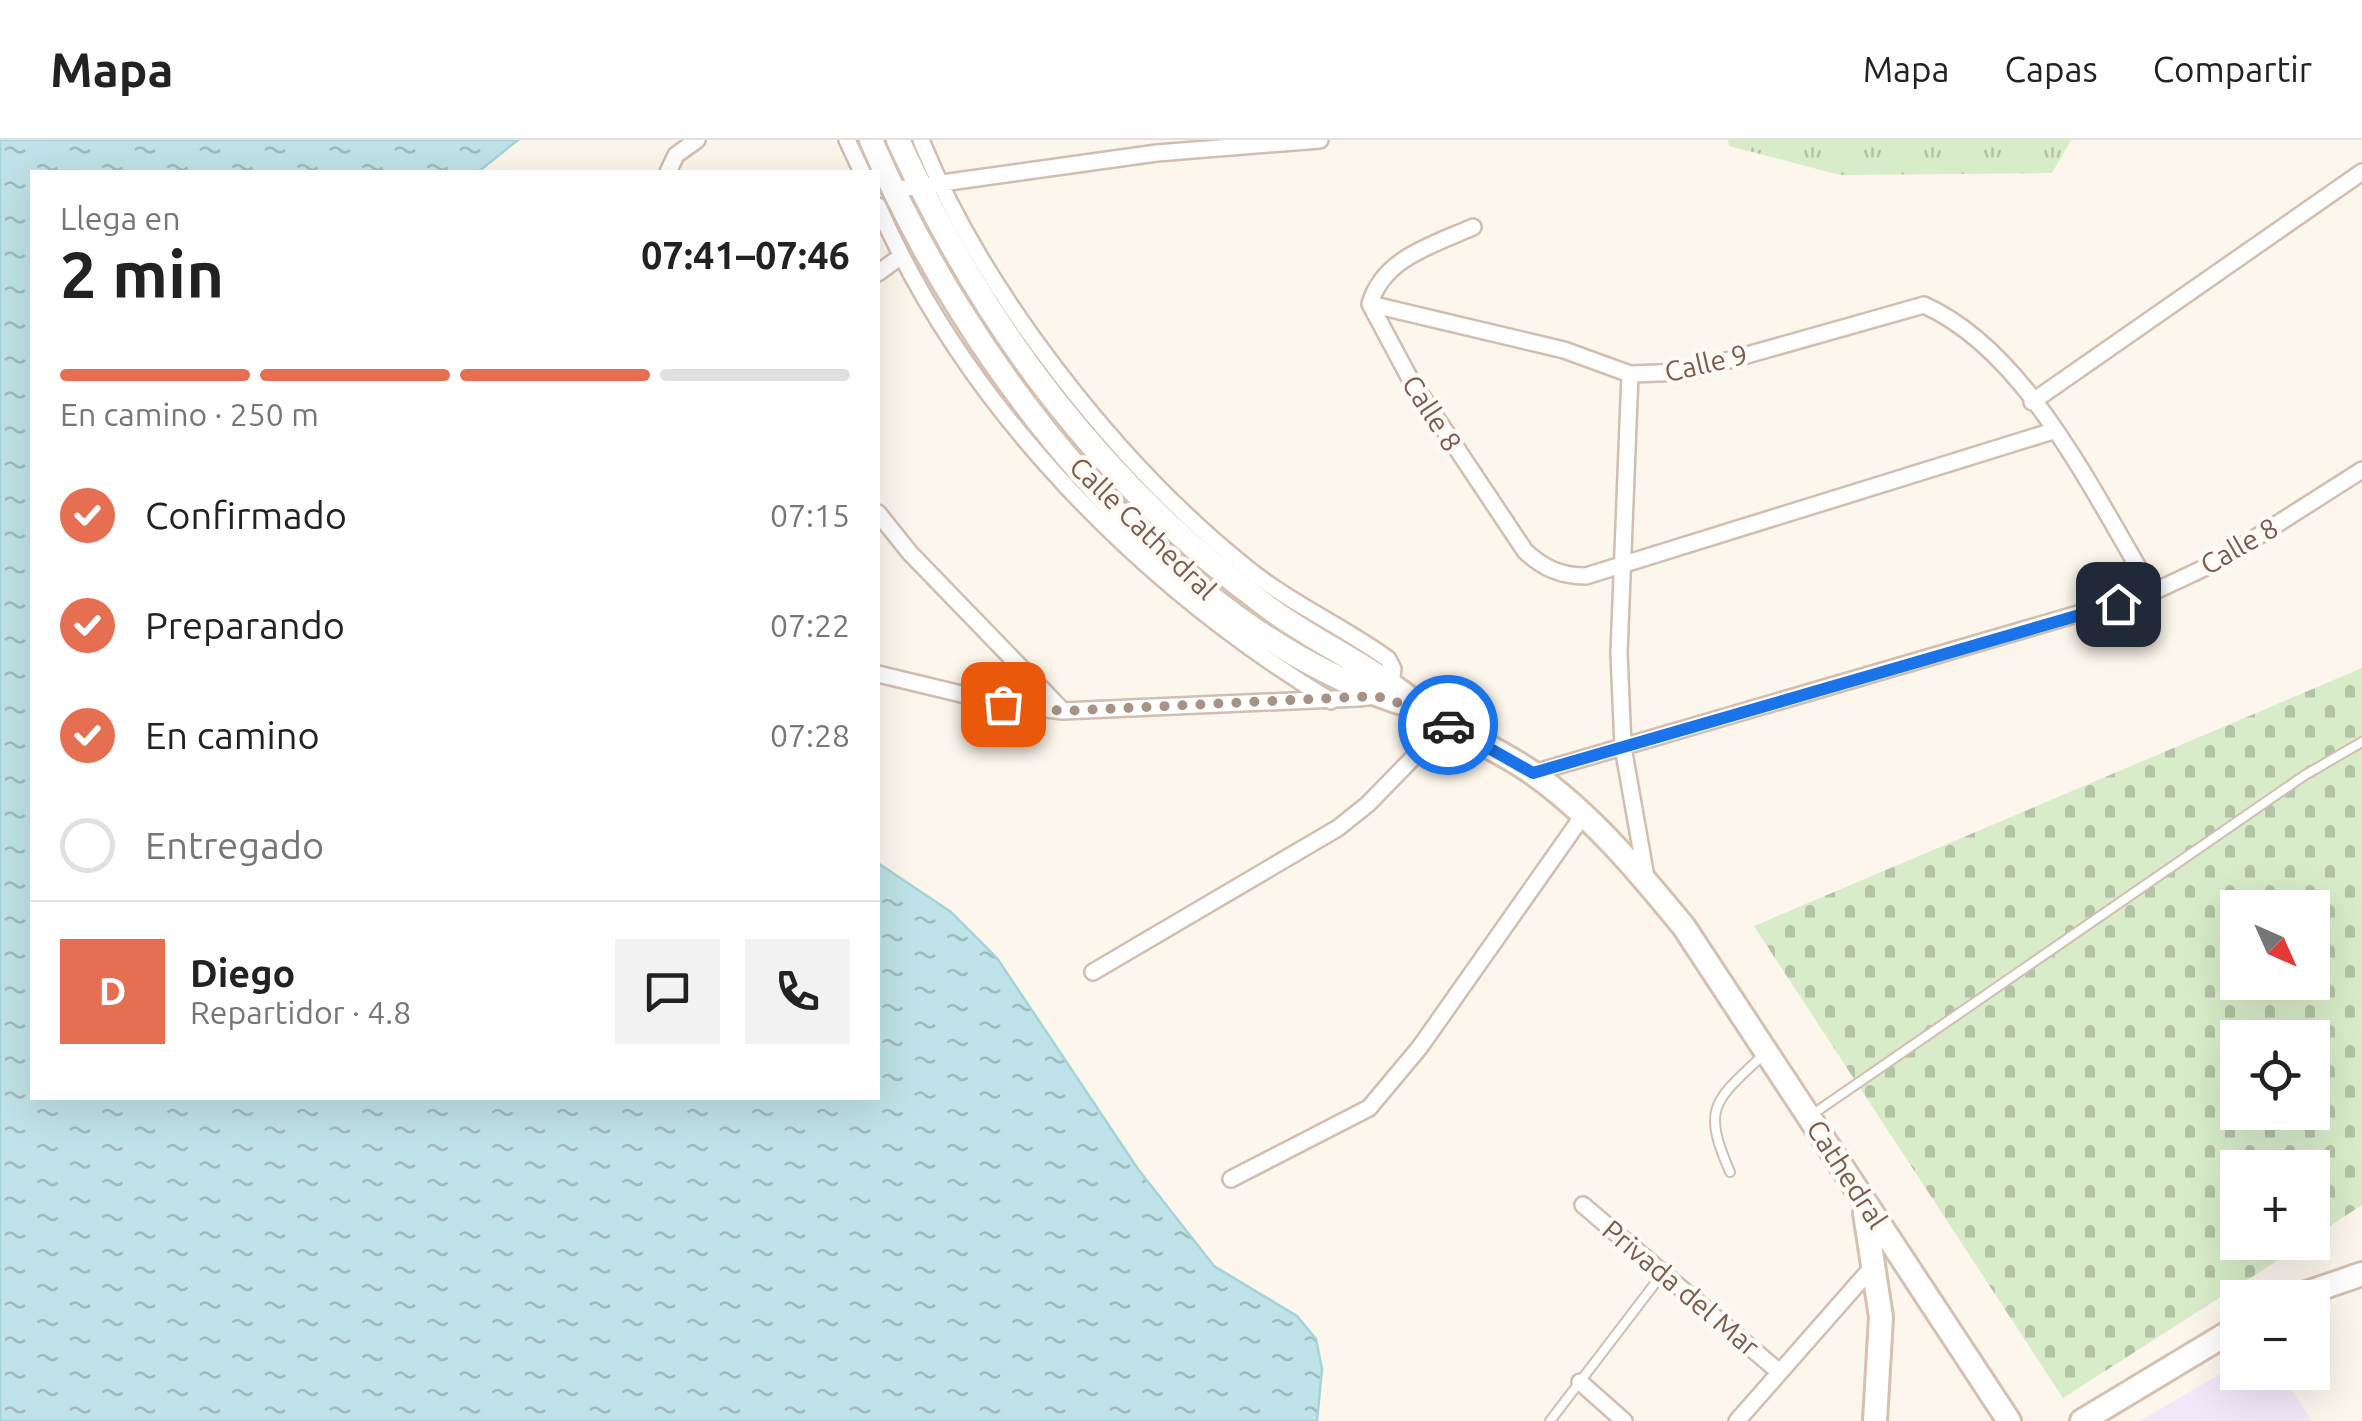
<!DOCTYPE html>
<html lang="es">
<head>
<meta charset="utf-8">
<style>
	body { margin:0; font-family:Ubuntu,sans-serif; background:#f2f2f2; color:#222; height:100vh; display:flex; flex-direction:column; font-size:38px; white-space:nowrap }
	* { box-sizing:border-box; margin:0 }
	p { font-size:32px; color:#767676 }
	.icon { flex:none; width:55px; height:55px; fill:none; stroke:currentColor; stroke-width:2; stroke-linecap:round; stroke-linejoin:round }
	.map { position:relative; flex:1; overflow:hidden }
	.side { position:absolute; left:30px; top:30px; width:850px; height:930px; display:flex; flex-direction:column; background:#fff; border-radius:0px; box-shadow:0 10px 40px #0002 }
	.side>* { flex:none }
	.needle { width:65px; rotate:135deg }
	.controls { position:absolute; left:2220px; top:750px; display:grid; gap:20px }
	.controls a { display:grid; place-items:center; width:110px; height:110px; border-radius:0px; background:#fff; box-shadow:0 10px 40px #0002; font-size:50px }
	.pin { position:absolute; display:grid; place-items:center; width:85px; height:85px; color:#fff; margin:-42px; border-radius:20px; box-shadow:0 5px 15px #0006 }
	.courier { position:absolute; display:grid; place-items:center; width:100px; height:100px; margin:-50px; border:8px solid #1a73e8; border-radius:50%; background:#fff; color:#222; box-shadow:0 2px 12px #0007 }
	.summary em { font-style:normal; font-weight:700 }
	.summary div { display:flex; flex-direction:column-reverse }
	.summary { display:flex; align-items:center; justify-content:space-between; height:170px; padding:0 30px }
	h1 { font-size:65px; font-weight:700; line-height:75px }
	.bar { display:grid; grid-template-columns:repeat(4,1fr); gap:15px 10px; align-content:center; height:120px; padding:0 30px }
	.bar i { height:12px; border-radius:8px; background:#e0e0e0 }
	.bar .current { background:#e76f51 }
	.bar p { grid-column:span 4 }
	.line { display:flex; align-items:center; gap:25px; padding:0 30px; border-top:2px solid #e0e0e0 }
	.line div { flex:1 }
	.round { display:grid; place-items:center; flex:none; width:105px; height:105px; border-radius:0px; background:#f2f2f2 }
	ol { padding:0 30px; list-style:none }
	li { display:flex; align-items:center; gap:30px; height:110px }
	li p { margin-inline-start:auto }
	li .icon { padding:10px; border-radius:50%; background:#e76f51; color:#fff; stroke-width:4 }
	li:last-child { color:#767676 }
	li i { width:55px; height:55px; border:5px solid #e0e0e0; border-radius:50% }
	header { display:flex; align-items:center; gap:60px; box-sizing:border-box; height:140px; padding:0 50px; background:#fff; border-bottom:2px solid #e0e0e0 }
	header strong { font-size:48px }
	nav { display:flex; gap:55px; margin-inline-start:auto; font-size:35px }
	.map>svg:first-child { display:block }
</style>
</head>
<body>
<header>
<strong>Mapa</strong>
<nav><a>Mapa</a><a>Capas</a><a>Compartir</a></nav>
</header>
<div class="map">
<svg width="2362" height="1281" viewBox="0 0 2362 1281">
	<defs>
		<pattern id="grass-tufts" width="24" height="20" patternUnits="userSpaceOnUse" patternTransform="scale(2.5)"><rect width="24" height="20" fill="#d8ecc9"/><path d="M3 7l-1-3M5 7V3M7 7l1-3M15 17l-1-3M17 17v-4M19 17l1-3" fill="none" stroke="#b4c2a5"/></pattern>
		<pattern id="cemetery-stones" width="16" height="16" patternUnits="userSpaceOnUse" patternTransform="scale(2.5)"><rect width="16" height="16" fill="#d8ecc9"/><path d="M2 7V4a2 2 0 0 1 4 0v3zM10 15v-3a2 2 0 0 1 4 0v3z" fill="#b4c2a5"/></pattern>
		<pattern id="water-ripples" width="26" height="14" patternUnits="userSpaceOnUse" patternTransform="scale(2.5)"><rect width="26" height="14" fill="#bfe3e8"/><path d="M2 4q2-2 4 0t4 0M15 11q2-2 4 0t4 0" fill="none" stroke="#a0bbbe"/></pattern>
	</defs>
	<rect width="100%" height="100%" fill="#fdf6ec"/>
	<path fill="#f3e8fa" d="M 2237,1224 L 2238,1232 L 2281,1233 L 2312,1281 L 2140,1281 Z"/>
	<path fill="url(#grass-tufts)" d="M 1728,0 L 2071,0 L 2052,33 L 1840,35 L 1729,6 Z"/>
	<path fill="url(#cemetery-stones)" fill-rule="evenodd" d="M 2362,528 L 2362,1065 L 2313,1097 L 2312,1028 L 2238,1028 L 2238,1102 L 2305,1103 L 2063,1258 L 1754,786 ZM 2238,768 L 2312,768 L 2312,842 L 2238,842 ZM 2238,898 L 2312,898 L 2312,972 L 2238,972 Z"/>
	<path fill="url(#water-ripples)" stroke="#a5d3da" stroke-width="2.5" d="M 0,0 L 518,0 L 478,32 L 32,32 L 32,958 L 878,958 L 878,723 L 951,772 L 997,818 L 1138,1029 L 1214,1126 L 1297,1176 L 1316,1199 L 1322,1229 L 1317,1281 L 0,1281 Z"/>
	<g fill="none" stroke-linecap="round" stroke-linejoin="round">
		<defs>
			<path id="lane" d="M 1813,974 L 2305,635 L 2362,602
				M 1730,1032 C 1701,966 1715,961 1763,915
				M 1550,1281 L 1663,1133"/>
			<path id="street" d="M 847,0 L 862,32
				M 668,32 L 676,15 L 697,0
				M 892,50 L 1157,13 L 1320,0
				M 878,66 C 967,270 1142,446 1331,561
				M 878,133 L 900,117
				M 1370,164 L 1564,210 L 1630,234 L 1687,232 L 1924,165 C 2029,212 2095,358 2153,452
				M 1370,164 L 1409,237 L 1525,411 C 1543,428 1561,436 1586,436 L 2053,291
				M 1370,164 C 1383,118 1433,105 1473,87
				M 1630,234 L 1619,513 L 1623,607 L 1646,737
				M 2032,262 L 2362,32
				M 878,373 L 910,413 L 1063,571
				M 878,534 L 1003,564 L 1063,571 L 1359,558 L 1376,556 L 1391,544 L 1393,529 L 1388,519 C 1342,486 1290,463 1247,428 C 1118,325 983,153 921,0
				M 1533,633 L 2153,452 L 2219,421 L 2362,330
				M 1093,832 L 1338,688 L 1368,664 L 1446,584
				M 1231,1039 L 1369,968 L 1420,907 L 1582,677
				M 1583,1065 L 1778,1231
				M 1580,1242 L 1624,1281
				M 1737,1281 L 1875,1124"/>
			<path id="secondary" d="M 871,0 C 965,221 1169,491 1408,565
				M 898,0 C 985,189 1101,344 1269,468 C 1307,496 1351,517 1390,544 C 1409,557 1426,572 1445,583 C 1474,600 1504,613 1531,632 C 1590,673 1639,732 1684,787 L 2009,1281
				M 1865,1073 L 1881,1177 L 1875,1281
				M 2292,1158 L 2362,1134
				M 2082,1281 L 2238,1187"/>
		</defs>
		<use href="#lane" stroke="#d1beb0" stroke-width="12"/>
		<use href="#street" stroke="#d1beb0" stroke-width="20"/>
		<use href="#secondary" stroke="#d6c0b0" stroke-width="28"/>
		<use href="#lane" stroke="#fff" stroke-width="8"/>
		<use href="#street" stroke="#fff" stroke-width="15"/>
		<use href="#secondary" stroke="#fff" stroke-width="22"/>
	</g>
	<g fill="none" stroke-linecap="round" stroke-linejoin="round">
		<path stroke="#a89285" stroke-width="10" stroke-dasharray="0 18" d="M 1003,564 L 1063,571 L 1376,556 L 1425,571 L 1448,585"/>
		<path stroke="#1a73e8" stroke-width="12" d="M 1448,585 L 1533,633 L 2118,464"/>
	</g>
	<g text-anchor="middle" stroke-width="9" stroke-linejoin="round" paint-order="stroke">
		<g font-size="28" fill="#7a5c4d" stroke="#fffaf3">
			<text transform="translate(1706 223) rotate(-13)" y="10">Calle 9</text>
			<text transform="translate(1432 273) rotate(57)" y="10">Calle 8</text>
			<text transform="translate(1143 388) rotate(44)" y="10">Calle Cathedral</text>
			<text transform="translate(2239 406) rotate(-30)" y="10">Calle 8</text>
			<text transform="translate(1847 1034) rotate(57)" y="10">Cathedral</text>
			<text transform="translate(1681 1148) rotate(40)" y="10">Privada del Mar</text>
		</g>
	</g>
</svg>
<div class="controls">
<a><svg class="needle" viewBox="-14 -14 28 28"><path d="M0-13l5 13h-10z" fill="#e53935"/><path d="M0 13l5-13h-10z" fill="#767676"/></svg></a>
<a><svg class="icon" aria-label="locate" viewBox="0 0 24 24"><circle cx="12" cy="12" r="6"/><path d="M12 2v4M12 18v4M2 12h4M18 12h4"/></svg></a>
<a>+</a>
<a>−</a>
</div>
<div class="pin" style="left:1003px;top:564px;background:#ea580c"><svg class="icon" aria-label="bag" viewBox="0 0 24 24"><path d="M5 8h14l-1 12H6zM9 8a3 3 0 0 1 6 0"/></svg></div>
<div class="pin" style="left:2118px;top:464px;background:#1f2937"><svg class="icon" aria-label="home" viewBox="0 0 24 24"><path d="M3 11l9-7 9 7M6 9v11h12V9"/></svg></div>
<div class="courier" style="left:1448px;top:585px"><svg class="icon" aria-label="car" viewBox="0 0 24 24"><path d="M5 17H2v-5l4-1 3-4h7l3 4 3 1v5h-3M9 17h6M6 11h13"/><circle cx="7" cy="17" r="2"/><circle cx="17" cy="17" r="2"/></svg></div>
<section class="side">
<div class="summary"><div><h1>2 min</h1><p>Llega en</p></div><em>07:41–07:46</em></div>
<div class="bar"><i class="current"></i><i class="current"></i><i class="current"></i><i></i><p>En camino · 250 m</p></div>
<ol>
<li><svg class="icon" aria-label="check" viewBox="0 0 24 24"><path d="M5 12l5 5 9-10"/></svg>Confirmado<p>07:15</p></li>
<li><svg class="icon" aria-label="check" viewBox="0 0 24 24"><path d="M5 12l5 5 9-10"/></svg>Preparando<p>07:22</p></li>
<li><svg class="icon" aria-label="check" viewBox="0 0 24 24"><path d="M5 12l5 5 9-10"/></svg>En camino<p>07:28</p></li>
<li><i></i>Entregado</li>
</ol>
<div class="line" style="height:180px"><b class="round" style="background:#e76f51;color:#fff">D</b><div><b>Diego</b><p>Repartidor · 4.8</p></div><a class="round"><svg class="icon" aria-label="chat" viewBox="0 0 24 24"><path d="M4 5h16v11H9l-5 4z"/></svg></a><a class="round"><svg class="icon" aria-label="phone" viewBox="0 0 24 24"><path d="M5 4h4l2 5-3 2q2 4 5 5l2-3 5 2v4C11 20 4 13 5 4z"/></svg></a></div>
</section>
</div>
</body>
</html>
